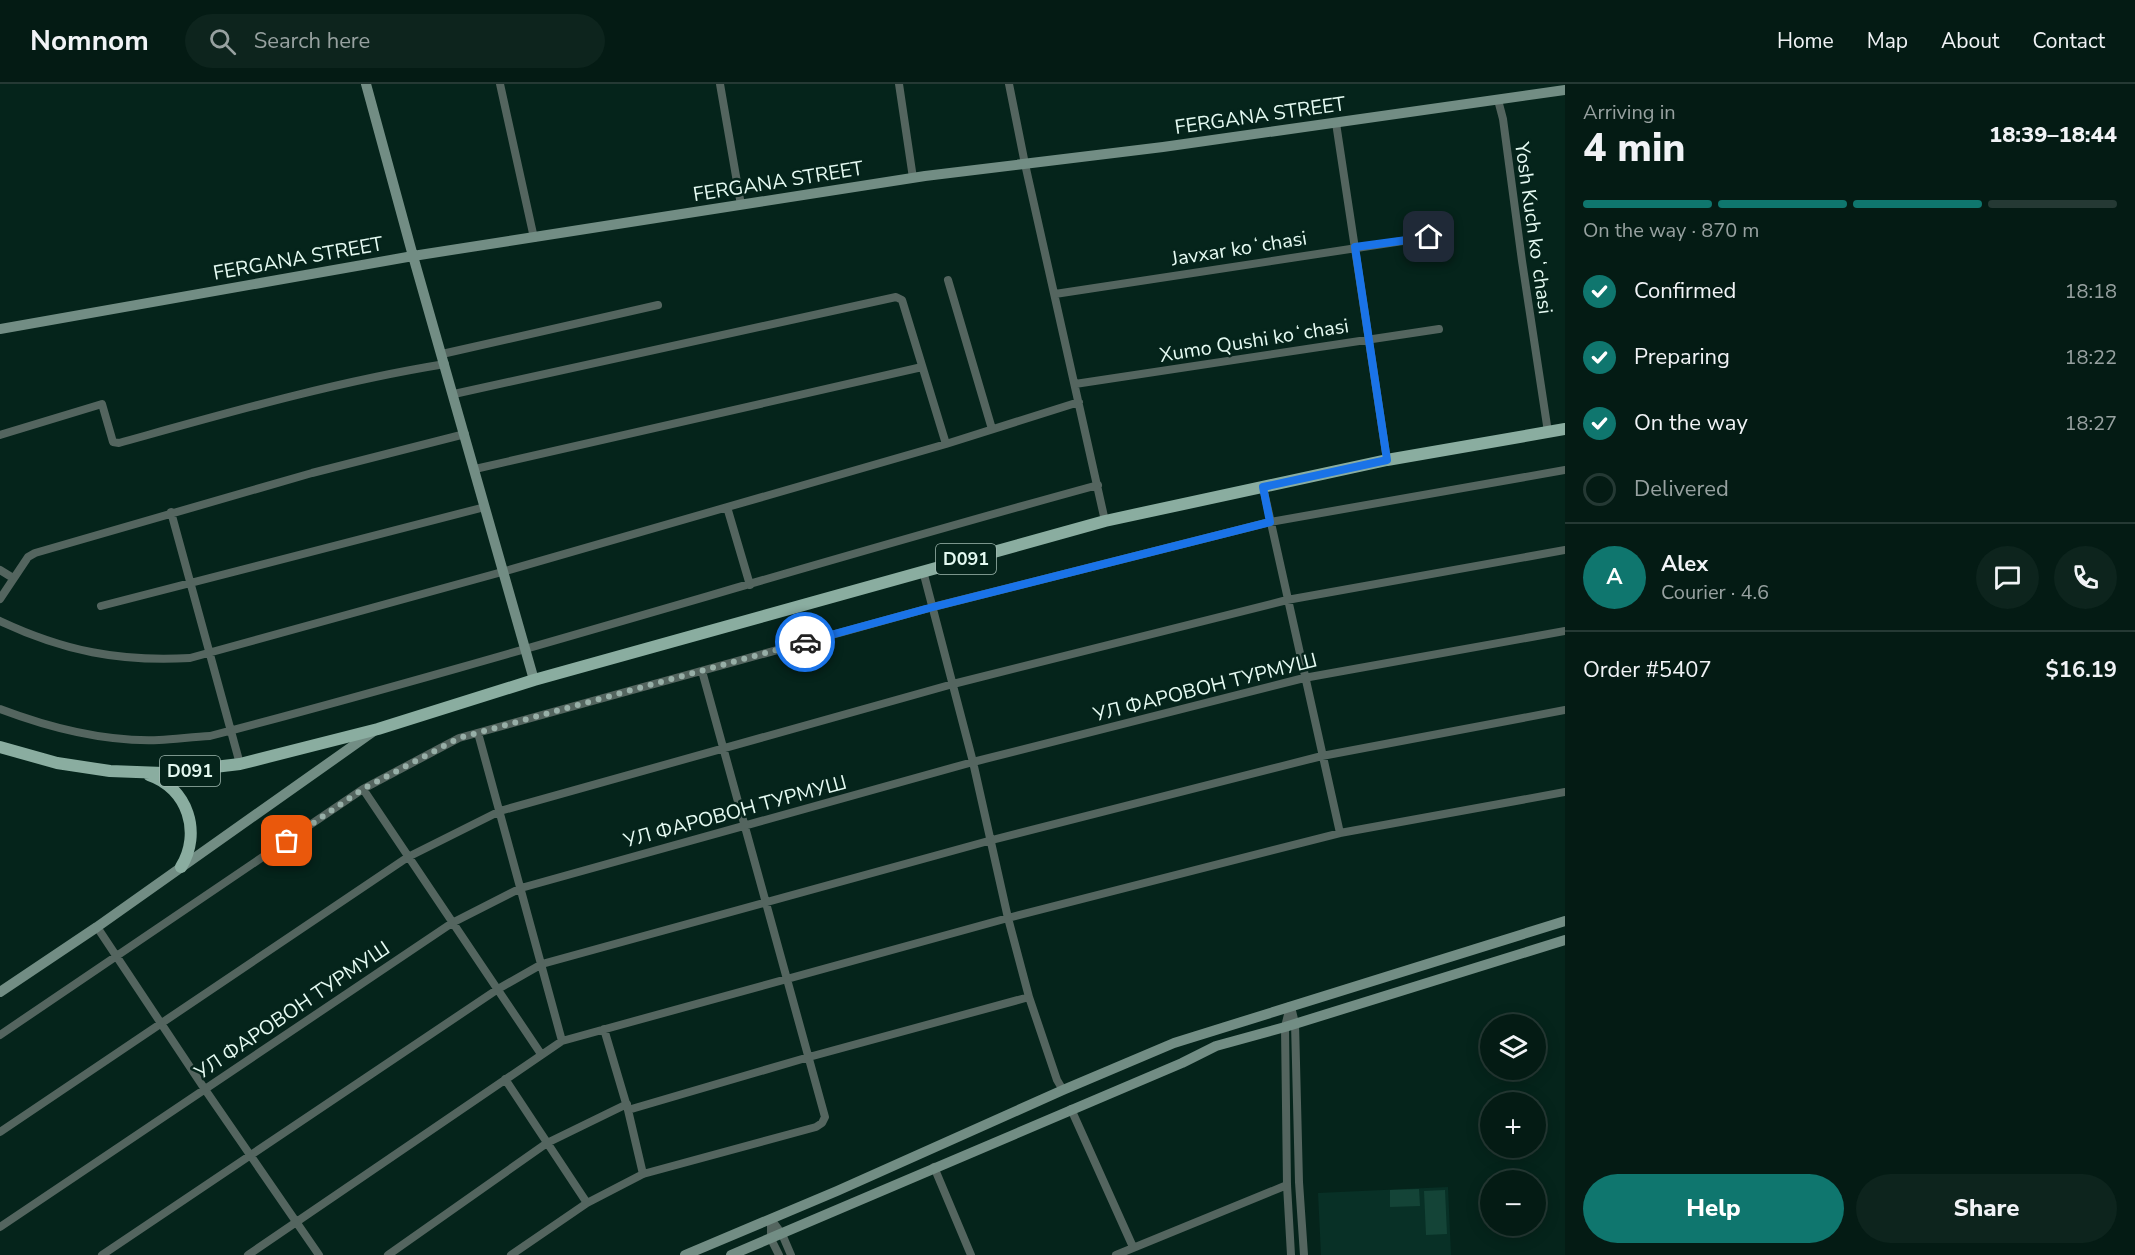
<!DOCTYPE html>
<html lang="en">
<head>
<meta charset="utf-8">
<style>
	body { margin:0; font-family:"Nunito Sans",sans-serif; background:#0d241d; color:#f1f3f6; height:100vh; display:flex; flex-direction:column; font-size:22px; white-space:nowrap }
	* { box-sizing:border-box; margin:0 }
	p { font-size:20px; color:#97a1a0 }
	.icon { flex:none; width:33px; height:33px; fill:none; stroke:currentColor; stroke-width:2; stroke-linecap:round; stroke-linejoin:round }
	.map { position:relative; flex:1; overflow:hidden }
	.panel { display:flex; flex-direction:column; background:#041b14; width:570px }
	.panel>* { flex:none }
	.fabs { position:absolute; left:1480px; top:930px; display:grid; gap:12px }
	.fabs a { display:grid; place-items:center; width:66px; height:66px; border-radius:50%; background:#041b14; box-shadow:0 3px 15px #0003,0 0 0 2px #253934; font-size:30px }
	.pin { position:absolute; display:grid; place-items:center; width:51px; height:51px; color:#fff; margin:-26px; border-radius:12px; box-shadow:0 3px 9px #0006 }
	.courier { position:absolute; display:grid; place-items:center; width:60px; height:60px; margin:-30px; border:4px solid #1a73e8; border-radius:50%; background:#fff; color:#222; box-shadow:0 2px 8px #0007 }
	.overview em { font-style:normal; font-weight:800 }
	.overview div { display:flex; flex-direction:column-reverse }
	.overview { display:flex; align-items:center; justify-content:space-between; height:102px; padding:0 18px }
	h1 { font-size:39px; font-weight:800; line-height:45px }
	.bar { display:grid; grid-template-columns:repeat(4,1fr); gap:9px 6px; align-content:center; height:72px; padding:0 18px }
	.bar i { height:8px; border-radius:4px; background:#253934 }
	.bar .active { background:#0f766e }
	.bar p { grid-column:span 4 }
	.line { display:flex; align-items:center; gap:15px; padding:0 18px; border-top:2px solid #253934 }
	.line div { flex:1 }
	.round { display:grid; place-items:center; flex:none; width:63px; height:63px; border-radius:32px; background:#0d241d }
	ol { padding:0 18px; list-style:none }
	li { display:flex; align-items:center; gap:18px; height:66px }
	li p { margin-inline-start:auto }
	li .icon { padding:6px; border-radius:50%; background:#0f766e; color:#fff; stroke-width:4 }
	li:last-child { color:#97a1a0 }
	li i { width:33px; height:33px; border:3px solid #253934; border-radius:50% }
	.action { display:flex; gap:12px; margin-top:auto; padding:12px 18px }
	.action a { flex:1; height:69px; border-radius:36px; background:#0f766e; color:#fff; font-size:24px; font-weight:800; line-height:69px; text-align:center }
	.action a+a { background:#0d241d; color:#f1f3f6 }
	header { display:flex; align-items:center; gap:36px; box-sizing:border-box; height:84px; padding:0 30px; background:#041b14; border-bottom:2px solid #253934 }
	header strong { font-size:28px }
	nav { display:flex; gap:33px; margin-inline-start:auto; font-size:21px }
	.search { width:420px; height:54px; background:#0d241d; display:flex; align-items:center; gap:15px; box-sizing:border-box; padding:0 21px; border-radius:33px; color:#97a1a0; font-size:22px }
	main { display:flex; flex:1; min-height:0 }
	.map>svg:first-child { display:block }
</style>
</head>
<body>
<header>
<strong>Nomnom</strong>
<div class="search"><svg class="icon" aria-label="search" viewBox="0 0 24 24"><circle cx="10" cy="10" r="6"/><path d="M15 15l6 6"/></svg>Search here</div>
<nav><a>Home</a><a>Map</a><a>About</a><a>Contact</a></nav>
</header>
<main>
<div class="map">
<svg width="1565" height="1171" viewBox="0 0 1565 1171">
	<rect width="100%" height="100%" fill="#05241b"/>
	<path fill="#083026" d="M 1448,1103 L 1451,1171 L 1321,1171 L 1318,1109 Z"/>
	<path fill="#144437" d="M 1419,1105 L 1420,1122 L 1390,1123 L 1390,1106 Z
		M 1445,1106 L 1447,1150 L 1426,1151 L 1424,1107 Z"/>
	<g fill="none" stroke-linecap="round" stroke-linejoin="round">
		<path stroke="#54655f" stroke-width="8" d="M 500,0 L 534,154
			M 720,0 L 741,121
			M 899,0 L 913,94
			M 1009,0 L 1025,80 L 1105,437
			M 1498,16 L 1503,35 L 1522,177 L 1548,348
			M 1336,39 L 1387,376
			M 948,196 L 992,345
			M 1055,210 L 1429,153
			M 442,270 L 658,221
			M 1075,300 L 1439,245
			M 454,310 L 896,213 L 902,216 L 946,360
			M 0,351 L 102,320 L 113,358 L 119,359 C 227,329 334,298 445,280
			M 475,385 L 922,283
			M 1263,403 L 1340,749
			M 727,423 L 750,501
			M 171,428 L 240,680
			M 0,486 L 13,494
			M 923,487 L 973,678 L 1008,834 L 1029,913 L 1057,996 L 1063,1006
			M 0,515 L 28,473 L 35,469 L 312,389 L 465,350
			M 101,522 L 485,423
			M 0,537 C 64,567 119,578 190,574 L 502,488 L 946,360 L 1079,318
			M 0,625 C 50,644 105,658 159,656 C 176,655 193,653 210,652 C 508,574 801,482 1098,401
			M 478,649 L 562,957
			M 363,705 L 541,970
			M 97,843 L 204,1004 L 319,1171
			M 1290,922 L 1285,943 L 1287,1101 L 1291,1171
			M 1291,923 L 1295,939 L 1299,1098 L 1304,1171
			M 604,945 L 628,1026 L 643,1090
			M 0,951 L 363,705 L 459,654 L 933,523 L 1270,438 L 1565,386
			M 505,995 L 587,1119
			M 1071,1025 L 1133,1163
			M 628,1026 L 809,973 L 1029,913
			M 0,1048 L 408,773 L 500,727 L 953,600 L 1287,516 L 1565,466
			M 934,1083 L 971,1171
			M 0,1143 L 452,839 L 521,804 L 973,678 L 1304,594 L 1565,547
			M 102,1171 L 498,905 L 542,880 L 992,756 L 1322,672 L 1565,626
			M 248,1171 L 562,957 L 1008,834 L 1340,749 L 1565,708
			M 388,1171 L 547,1059 L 627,1020
			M 511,1171 L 587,1119 L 643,1090 L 816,1043 L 822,1039 L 825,1033 L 702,587
			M 779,1171 L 771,1155 L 771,1135 L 782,1150 L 791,1171
			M 1116,1171 L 1287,1101"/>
		<path stroke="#728d84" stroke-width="10" d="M 366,0 L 413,172 L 534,596
			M 0,245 L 413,172 L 925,92 L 1163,63 L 1565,6
			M 0,908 L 97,843 L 374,647
			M 685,1171 L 837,1107 L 1063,1006 L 1174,959 L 1565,837
			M 731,1171 L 1182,979 L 1216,962 L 1285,943 L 1565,856"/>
		<path stroke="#8aada0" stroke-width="12" d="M 0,663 L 57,679 L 110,687 L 163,689 L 240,680 L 378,645 L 534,596 L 1105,437 L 1387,376 L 1565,345
			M 149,691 C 188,704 202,749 181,783"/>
	</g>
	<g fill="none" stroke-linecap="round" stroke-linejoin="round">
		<path stroke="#97afa7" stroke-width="6" stroke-dasharray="0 10.8" d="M 287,757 L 363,705 L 459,654 L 805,558"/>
		<path stroke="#1a73e8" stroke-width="8" d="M 805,558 L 933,523 L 1270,438 L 1263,403 L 1387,376 L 1355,163 L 1429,153"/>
	</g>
	<g text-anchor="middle" stroke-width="5" stroke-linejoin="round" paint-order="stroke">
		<g fill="#05241b" stroke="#a2bab2" stroke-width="1.5">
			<rect x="936" y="460" width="60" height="30" rx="4.5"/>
			<rect x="160" y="672" width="60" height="30" rx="4.5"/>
		</g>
		<g font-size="18" font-weight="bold" fill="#e5faf2">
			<text x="966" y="481">D091</text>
			<text x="190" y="693">D091</text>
		</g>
		<g font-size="20" fill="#e5faf2" stroke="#05241b">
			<text transform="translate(1260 31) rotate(-8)" y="7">FERGANA STREET</text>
			<text transform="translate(778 97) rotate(-9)" y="7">FERGANA STREET</text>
			<text transform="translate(1534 144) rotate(82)" y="7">Yosh Kuch koʻchasi</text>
			<text transform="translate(1239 164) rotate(-9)" y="7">Javxar koʻchasi</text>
			<text transform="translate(298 174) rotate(-10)" y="7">FERGANA STREET</text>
			<text transform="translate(1254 256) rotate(-9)" y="7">Xumo Qushi koʻchasi</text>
			<text transform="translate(1205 603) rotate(-14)" y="7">УЛ ФАРОВОН ТУРМУШ</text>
			<text transform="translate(735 727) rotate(-15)" y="7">УЛ ФАРОВОН ТУРМУШ</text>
			<text transform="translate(292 926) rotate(-34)" y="7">УЛ ФАРОВОН ТУРМУШ</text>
		</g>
	</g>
</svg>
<div class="fabs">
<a><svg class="icon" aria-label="layers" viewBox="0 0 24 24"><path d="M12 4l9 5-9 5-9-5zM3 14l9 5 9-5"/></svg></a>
<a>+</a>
<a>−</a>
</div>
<div class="pin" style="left:287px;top:757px;background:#ea580c"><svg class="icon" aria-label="bag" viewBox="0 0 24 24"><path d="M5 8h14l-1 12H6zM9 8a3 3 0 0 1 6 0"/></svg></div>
<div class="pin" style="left:1429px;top:153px;background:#1f2937"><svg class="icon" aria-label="home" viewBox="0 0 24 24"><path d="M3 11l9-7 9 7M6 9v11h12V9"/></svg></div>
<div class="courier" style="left:805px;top:558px"><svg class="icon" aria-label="car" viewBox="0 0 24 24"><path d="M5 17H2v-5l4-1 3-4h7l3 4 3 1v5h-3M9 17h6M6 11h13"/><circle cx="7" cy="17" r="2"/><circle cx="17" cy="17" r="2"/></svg></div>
</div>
<section class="panel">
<div class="overview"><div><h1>4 min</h1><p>Arriving in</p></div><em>18:39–18:44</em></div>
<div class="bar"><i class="active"></i><i class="active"></i><i class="active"></i><i></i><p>On the way · 870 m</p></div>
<ol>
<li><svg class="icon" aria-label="check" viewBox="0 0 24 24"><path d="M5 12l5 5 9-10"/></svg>Confirmed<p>18:18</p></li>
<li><svg class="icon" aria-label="check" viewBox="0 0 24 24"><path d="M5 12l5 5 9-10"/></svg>Preparing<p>18:22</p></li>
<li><svg class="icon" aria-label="check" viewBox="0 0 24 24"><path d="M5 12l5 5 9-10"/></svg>On the way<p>18:27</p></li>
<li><i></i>Delivered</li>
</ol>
<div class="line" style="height:108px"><b class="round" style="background:#0f766e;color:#fff">A</b><div><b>Alex</b><p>Courier · 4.6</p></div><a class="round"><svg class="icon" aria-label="chat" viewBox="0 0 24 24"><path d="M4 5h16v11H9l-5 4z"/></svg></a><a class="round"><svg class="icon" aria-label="phone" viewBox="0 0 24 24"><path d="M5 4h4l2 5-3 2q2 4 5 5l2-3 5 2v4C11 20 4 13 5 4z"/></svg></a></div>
<div class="line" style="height:78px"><div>Order #5407</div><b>$16.19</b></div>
<div class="action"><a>Help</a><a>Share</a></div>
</section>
</main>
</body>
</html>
